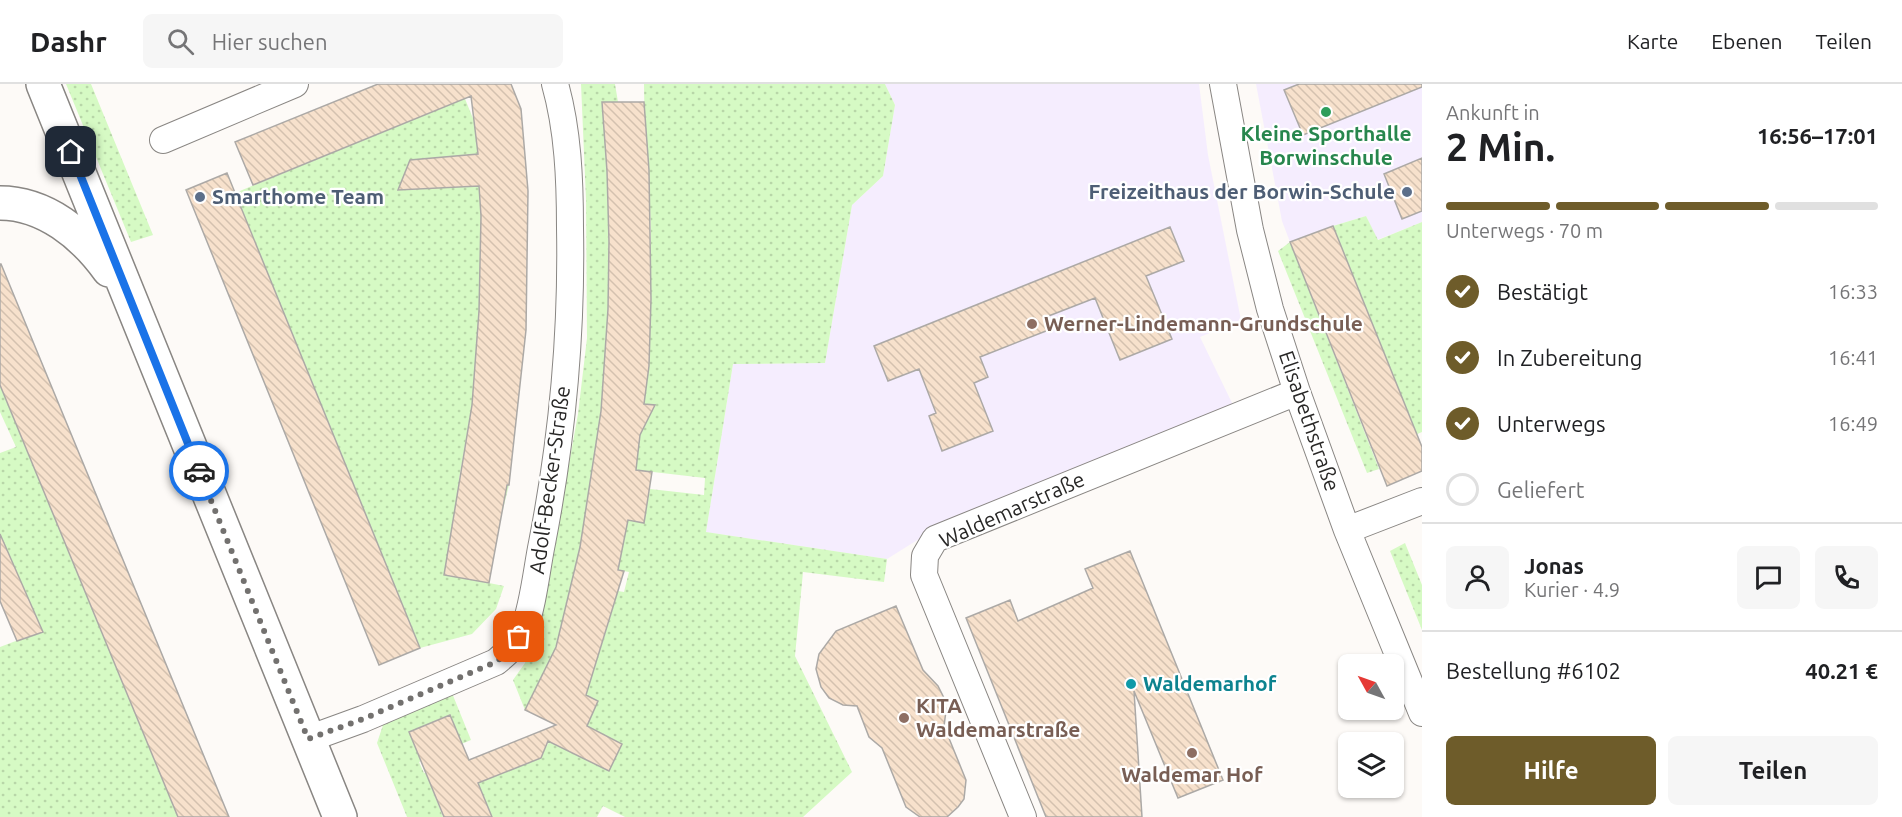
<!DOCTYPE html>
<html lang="de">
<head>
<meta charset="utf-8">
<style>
	body { margin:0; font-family:Ubuntu,sans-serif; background:#f6f6f6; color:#202124; height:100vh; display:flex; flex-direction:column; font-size:22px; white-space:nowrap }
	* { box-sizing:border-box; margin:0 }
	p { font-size:20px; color:#757577 }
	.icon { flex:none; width:33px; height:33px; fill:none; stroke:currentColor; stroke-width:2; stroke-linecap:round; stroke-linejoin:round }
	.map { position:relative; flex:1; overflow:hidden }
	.details { display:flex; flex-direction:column; background:#fff; width:480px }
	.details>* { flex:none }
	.needle { width:39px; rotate:310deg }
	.controls { position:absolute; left:1338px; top:570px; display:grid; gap:12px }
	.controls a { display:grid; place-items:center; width:66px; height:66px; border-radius:9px; background:#fff; box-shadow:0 2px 4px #0004; font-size:30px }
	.pin { position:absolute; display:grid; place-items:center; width:51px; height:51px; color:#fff; margin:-26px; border-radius:12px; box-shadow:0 3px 9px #0006 }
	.courier { position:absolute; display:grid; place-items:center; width:60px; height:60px; margin:-30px; border:4px solid #1a73e8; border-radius:50%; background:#fff; color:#222; box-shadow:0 2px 8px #0007 }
	.head em { font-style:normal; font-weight:700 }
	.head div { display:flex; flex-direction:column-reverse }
	.head { display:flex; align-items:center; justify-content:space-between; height:102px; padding:0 24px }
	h1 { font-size:39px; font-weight:700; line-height:45px }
	.bar { display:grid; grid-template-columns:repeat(4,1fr); gap:9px 6px; align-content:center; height:72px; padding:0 24px }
	.bar i { height:8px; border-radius:4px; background:#e0e0e0 }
	.bar .current { background:#6e5c2a }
	.bar p { grid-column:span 4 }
	.line { display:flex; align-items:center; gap:15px; padding:0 24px; border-top:2px solid #e0e0e0 }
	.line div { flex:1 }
	.round { display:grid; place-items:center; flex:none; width:63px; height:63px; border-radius:9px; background:#f6f6f6 }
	ol { padding:0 24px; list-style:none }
	li { display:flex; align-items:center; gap:18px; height:66px }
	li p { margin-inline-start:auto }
	li .icon { padding:6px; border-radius:50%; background:#6e5c2a; color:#fff; stroke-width:4 }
	li:last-child { color:#757577 }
	li i { width:33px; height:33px; border:3px solid #e0e0e0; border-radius:50% }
	.primary-button { display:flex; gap:12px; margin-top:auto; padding:12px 24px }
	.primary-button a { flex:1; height:69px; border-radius:9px; background:#6e5c2a; color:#fff; font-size:24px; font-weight:700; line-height:69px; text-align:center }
	.primary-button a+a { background:#f6f6f6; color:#202124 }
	header { display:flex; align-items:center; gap:36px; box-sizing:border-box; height:84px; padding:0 30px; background:#fff; border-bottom:2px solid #e0e0e0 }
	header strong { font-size:28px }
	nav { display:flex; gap:33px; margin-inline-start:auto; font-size:21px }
	.search { width:420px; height:54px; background:#f6f6f6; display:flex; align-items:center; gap:15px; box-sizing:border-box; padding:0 21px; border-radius:9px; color:#757577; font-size:22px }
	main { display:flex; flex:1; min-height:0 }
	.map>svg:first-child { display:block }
</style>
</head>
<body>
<header>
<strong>Dashr</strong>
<div class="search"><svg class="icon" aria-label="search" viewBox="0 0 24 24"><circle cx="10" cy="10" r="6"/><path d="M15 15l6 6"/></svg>Hier suchen</div>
<nav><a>Karte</a><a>Ebenen</a><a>Teilen</a></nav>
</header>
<main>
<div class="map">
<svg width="1422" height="733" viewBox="0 0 1422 733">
	<defs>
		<pattern id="grass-dots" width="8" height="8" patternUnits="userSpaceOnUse" patternTransform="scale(1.5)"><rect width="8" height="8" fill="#d6fac4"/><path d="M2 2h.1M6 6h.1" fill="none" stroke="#b8d6a8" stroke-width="1.8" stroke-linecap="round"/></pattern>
		<pattern id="building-back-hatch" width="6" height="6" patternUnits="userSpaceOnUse" patternTransform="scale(1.5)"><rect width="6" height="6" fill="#f7e1cc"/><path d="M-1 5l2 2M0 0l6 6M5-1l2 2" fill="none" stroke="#d4c1af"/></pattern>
	</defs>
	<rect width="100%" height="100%" fill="#fdfaf7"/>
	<path fill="#f5edfe" d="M 885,0 L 1199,0 L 1208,71 L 1241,236 L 1200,253 L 1233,321 L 935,445 L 887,475 L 706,448 L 733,280 L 825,279 L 852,121 L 883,92 L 895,21 Z
		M 1256,0 L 1422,0 L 1422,138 L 1377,156 L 1366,132 L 1333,142 L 1290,158 L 1282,137 Z"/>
	<path fill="url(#grass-dots)" d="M 66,0 L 91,0 L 153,151 L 131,158 Z
		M 459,0 L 474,37 L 478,70 L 481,132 L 479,227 L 472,321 L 459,395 L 509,401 L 503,425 L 458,416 L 489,499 L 504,502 L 496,525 L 472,550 L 420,564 L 235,109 L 445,22 Z
		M 581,0 L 615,0 L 618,18 L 607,87 L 609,158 L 608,225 L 601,327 L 580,463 L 556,563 L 525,626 L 513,596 L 525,579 L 550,485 L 578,330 L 587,254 L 586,115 Z
		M 644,0 L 885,0 L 895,21 L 883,92 L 852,121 L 825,279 L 733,280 L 706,448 L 887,475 L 884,498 L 803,488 L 795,572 L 852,688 L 803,733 L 625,733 L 603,722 L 597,733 L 492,733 L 478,699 L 540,674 C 552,650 570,630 582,607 C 599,575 608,541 618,507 L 624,508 L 629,488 L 618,486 L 627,436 L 644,439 L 650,405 L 704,411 L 705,394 L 636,386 C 645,310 651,236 651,159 C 651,106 644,53 644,0 Z
		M 1366,132 L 1378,156 L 1422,138 L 1422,348 L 1403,356 L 1406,324 L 1333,142 Z
		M 1290,158 L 1379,385 L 1367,389 L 1278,167 Z
		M 0,301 L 178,733 L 0,733 L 0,563 L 42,547 L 0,450 L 0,369 L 16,363 L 0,328 Z
		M 1405,459 L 1422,501 L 1422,546 L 1390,467 Z
		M 452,609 L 471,656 L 419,678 L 424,689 L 426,689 L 443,733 L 407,733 L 377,659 L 383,641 Z"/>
	<path fill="url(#building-back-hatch)" stroke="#aca9a6" stroke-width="1.5" d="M 378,0 L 511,0 L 521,25 L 528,107 L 526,246 L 509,401 L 507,401 L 489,499 L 444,491 L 472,321 L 479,227 L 481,132 L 479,102 L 398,106 L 410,76 L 478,70 L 471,12 L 253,101 L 235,58 Z
		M 1299,0 L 1422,0 L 1422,3 L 1303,51 L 1284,6 Z
		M 602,18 L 644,18 L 649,86 L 651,215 L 649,282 L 644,320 L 655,321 L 640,351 L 636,386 L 652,388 L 644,439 L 628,436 L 618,486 L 624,487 L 586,611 L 598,617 L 587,642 L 622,660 L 609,687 L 548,657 L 541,674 L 478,699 L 492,733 L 444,733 L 409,648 L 450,631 L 469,676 L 556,641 L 525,626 L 556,563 L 580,463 L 601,327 L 608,225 L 609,158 L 607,87 Z
		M 1422,74 L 1422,127 L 1402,135 L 1384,90 Z
		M 227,89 L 420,564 L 379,581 L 186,106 Z
		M 1333,142 L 1422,363 L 1422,387 L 1387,402 L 1290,158 Z
		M 1170,143 L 1184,177 L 1146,192 L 1172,255 L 1120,276 L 1095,214 L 1046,233 L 1051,245 L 980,273 L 988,293 L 974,299 L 993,347 L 942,367 L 929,332 L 936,329 L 919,285 L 888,297 L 874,262 Z
		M 0,180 L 1,180 L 229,733 L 178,733 L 123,600 L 0,301 Z
		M 0,450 L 43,548 L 17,557 L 0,517 Z
		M 1130,467 L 1223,696 L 1178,714 L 1134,607 L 1142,733 L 1046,733 L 966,534 L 1010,516 L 1018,537 L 1093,504 L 1085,485 Z
		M 896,522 L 923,586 L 938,602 L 944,614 L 946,627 L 944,642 L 966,696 L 964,715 L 958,723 L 947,733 L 920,733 L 906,723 L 882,664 L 869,653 L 857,622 L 843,621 L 829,614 L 821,603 L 816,585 L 819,570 L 836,547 Z"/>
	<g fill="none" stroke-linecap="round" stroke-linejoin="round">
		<defs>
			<path id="street" d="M 1223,0 L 1250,146 L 1270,225 L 1297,308 L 1347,446 L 1422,629
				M 163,56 L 295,0
				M 1347,446 L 1422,417
				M 308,655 L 363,635 L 496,578 C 508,568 518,559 524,544 C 533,523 537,483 542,459 C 562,356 572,249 570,144 C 570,96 568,46 555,0
				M 1023,733 L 924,491 L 925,472 L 935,455 L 1297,308"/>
			<path id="secondary" d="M 43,0 L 340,733
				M 0,119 C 45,119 84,151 109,186"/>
		</defs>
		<use href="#street" stroke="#898683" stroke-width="28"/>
		<use href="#secondary" stroke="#898683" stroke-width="36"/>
		<use href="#street" stroke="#fff" stroke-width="26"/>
		<use href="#secondary" stroke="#fff" stroke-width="33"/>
	</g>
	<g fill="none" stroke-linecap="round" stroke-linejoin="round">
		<path stroke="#73716f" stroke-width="6" stroke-dasharray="0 10.8" d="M 199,387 L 308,655 L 363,635 L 496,578 L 513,564 L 519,553"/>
		<path stroke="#1a73e8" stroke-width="8" d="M 71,68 L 199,387"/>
	</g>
	<circle fill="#2e9e5b" stroke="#fff" stroke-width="2" cx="1326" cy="28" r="6"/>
	<g fill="#5c6f8a" stroke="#fff" stroke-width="2">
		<circle cx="1407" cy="108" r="6"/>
		<circle cx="200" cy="113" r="6"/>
	</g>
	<g fill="#8d6e63" stroke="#fff" stroke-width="2">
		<circle cx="1032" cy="240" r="6"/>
		<circle cx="904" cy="634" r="6"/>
		<circle cx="1192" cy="669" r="6"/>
	</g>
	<circle fill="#0f9aa8" stroke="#fff" stroke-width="2" cx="1131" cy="600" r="6"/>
	<g text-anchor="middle" stroke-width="4.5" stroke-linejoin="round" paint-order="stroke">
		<g font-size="21" font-weight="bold" fill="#27864d" stroke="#fff">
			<text x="1326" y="57">Kleine Sporthalle<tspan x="1326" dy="24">Borwinschule</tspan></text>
		</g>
		<g font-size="21" font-weight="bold" fill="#4e5e75" stroke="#fff" text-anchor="end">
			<text x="1395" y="115">Freizeithaus der Borwin-Schule</text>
			<text x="212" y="120" text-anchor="start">Smarthome Team</text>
		</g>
		<g font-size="21" font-weight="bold" fill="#785e54" stroke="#fff" text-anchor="start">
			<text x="1044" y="247">Werner-Lindemann-Grundschule</text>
			<text x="916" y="629">KITA<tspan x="916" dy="24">Waldemarstraße</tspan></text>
			<text x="1192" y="698" text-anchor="middle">Waldemar Hof</text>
		</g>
		<g font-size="21" fill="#282726" stroke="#fff">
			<text transform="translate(1309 337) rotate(71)" y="7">Elisabethstraße</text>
			<text transform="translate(550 396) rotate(-82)" y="7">Adolf-Becker-Straße</text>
			<text transform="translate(1012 426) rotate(-24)" y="7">Waldemarstraße</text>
		</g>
		<g font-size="21" font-weight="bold" fill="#0d838f" stroke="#fff" text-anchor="start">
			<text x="1143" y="607">Waldemarhof</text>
		</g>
	</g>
</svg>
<div class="controls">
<a><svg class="needle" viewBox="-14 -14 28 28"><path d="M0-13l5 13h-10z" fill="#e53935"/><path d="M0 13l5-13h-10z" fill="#757577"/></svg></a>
<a><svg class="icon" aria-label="layers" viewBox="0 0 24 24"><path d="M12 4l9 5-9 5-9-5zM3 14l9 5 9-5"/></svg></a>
</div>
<div class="pin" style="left:519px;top:553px;background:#ea580c"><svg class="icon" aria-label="bag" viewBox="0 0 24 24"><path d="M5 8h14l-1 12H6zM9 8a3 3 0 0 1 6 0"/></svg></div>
<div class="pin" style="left:71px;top:68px;background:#1f2937"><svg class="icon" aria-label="home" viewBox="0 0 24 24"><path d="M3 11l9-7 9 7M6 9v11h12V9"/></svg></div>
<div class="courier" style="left:199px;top:387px"><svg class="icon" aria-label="car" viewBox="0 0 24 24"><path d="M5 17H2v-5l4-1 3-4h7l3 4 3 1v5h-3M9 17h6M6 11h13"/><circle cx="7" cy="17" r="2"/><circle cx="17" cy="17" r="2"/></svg></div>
</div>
<section class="details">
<div class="head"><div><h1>2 Min.</h1><p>Ankunft in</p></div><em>16:56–17:01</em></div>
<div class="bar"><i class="current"></i><i class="current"></i><i class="current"></i><i></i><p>Unterwegs · 70 m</p></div>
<ol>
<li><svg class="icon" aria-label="check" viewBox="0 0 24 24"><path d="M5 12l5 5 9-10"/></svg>Bestätigt<p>16:33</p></li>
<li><svg class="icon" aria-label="check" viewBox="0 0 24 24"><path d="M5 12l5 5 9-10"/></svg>In Zubereitung<p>16:41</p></li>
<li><svg class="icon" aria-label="check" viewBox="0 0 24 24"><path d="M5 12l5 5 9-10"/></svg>Unterwegs<p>16:49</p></li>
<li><i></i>Geliefert</li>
</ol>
<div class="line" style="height:108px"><a class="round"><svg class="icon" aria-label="person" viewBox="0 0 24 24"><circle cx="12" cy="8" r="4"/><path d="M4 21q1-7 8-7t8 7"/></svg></a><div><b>Jonas</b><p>Kurier · 4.9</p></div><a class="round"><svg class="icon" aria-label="chat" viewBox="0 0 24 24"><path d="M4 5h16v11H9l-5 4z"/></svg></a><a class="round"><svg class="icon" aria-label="phone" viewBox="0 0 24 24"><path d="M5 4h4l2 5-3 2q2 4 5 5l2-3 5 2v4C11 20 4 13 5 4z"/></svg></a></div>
<div class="line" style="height:78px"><div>Bestellung #6102</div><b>40.21 €</b></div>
<div class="primary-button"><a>Hilfe</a><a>Teilen</a></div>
</section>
</main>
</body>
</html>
